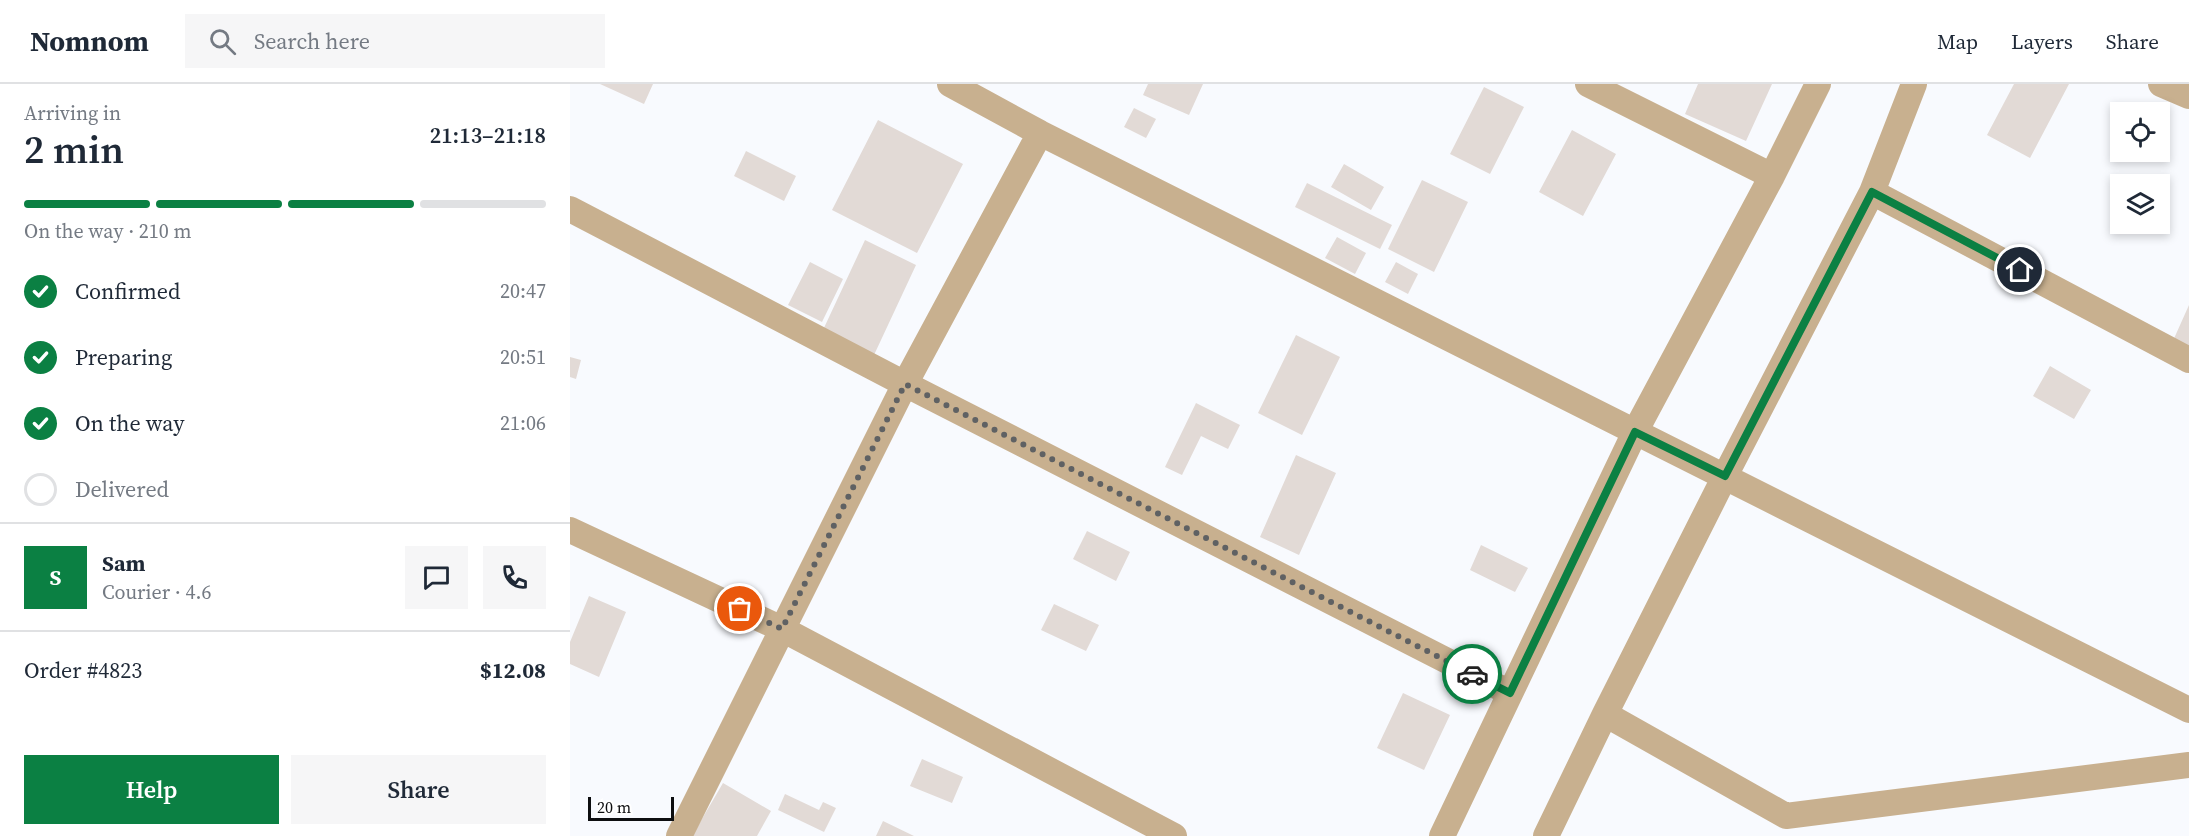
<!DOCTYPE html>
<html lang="en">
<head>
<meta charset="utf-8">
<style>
	body { margin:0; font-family:"Source Serif 4",serif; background:#f6f6f7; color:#1f2937; height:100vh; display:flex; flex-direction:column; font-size:22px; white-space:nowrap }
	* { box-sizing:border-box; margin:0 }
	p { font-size:20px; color:#747a83 }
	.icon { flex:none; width:33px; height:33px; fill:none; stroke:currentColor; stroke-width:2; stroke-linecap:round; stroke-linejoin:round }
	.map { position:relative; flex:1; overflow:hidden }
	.panel { display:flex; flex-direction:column; background:#fff; width:570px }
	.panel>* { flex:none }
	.buttons { position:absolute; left:1540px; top:18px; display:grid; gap:12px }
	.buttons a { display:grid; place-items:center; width:60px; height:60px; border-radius:0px; background:#fff; box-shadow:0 3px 9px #0003; font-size:30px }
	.scale { position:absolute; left:18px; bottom:15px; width:86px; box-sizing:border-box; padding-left:6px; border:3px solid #0d0e10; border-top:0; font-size:16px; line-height:21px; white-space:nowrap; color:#0d0e10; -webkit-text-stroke:4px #fff; paint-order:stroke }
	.pin { position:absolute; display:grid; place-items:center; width:51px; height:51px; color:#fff; margin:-26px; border:3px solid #fff; border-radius:50%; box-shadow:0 2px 6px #0007 }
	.courier { position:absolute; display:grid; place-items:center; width:60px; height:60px; margin:-30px; border:4px solid #0b8043; border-radius:50%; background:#fff; color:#222; box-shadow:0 2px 8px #0007 }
	.overview em { font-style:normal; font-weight:600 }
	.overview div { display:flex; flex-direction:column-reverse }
	.overview { display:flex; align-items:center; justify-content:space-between; height:102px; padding:0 24px }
	h1 { font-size:39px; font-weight:600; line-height:45px }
	.bar { display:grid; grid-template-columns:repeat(4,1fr); gap:9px 6px; align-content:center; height:72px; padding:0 24px }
	.bar i { height:8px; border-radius:4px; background:#e0e1e3 }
	.bar .on { background:#0b8043 }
	.bar p { grid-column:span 4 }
	.line { display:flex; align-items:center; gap:15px; padding:0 24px; border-top:2px solid #e0e1e3 }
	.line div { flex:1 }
	.round { display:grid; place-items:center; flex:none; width:63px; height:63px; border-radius:0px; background:#f6f6f7 }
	ol { padding:0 24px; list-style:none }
	li { display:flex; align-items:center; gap:18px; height:66px }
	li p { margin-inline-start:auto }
	li .icon { padding:6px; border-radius:50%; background:#0b8043; color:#fff; stroke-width:4 }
	li:last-child { color:#747a83 }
	li i { width:33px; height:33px; border:3px solid #e0e1e3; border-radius:50% }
	.action { display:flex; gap:12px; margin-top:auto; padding:12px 24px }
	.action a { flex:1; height:69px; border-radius:0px; background:#0b8043; color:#fff; font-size:24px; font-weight:600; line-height:69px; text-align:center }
	.action a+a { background:#f6f6f7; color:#1f2937 }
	header { display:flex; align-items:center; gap:36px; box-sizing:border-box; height:84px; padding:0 30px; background:#fff; border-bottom:2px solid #e0e1e3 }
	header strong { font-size:28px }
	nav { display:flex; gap:33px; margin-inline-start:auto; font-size:21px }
	.search { width:420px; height:54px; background:#f6f6f7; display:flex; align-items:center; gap:15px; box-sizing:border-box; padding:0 21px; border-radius:0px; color:#747a83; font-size:22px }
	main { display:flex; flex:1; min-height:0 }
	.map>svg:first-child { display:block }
</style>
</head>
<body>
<header>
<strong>Nomnom</strong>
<div class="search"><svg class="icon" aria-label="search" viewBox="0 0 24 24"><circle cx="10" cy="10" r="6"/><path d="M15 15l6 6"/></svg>Search here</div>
<nav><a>Map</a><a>Layers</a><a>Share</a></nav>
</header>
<main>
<section class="panel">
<div class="overview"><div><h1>2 min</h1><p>Arriving in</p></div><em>21:13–21:18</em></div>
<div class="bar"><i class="on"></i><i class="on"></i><i class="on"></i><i></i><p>On the way · 210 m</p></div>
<ol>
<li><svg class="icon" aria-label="check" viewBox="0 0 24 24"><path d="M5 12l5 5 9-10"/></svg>Confirmed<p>20:47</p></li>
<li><svg class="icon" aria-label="check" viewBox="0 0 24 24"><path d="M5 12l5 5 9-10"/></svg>Preparing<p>20:51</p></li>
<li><svg class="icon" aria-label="check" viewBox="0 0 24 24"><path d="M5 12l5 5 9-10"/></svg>On the way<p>21:06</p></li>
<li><i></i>Delivered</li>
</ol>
<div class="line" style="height:108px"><b class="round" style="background:#0b8043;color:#fff">S</b><div><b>Sam</b><p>Courier · 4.6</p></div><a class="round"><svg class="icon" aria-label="chat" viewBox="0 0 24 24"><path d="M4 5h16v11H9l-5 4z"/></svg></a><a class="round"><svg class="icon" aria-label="phone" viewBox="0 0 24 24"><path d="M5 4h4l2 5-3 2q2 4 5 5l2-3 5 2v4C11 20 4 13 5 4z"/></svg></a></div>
<div class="line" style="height:78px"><div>Order #4823</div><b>$12.08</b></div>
<div class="action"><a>Help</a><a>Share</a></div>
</section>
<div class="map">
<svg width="1619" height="752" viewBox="0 0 1619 752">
	<rect width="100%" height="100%" fill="#f8fafe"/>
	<path fill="#e2dad6" d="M 30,0 L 83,0 L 74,20 Z
		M 578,0 L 633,0 L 619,31 L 573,11 Z
		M 1128,0 L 1202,0 L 1176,57 L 1115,30 Z
		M 1444,0 L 1499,0 L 1460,74 L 1417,51 Z
		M 914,3 L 954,23 L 920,90 L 880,70 Z
		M 564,24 L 586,35 L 576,54 L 554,43 Z
		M 308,36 L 393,80 L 347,169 L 262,126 Z
		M 1002,46 L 1046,70 L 1013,132 L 969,108 Z
		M 176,67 L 226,92 L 214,117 L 164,92 Z
		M 774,80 L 814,103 L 801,126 L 761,103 Z
		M 852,96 L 898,118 L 864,188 L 818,165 Z
		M 737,99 L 822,141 L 810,165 L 725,123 Z
		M 767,153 L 796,169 L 785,190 L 755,174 Z
		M 295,156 L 346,181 L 304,271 L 253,246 Z
		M 240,178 L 273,195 L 252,238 L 218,221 Z
		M 826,178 L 848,190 L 838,210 L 815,198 Z
		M 1619,221 L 1619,267 L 1602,259 Z
		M 726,251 L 770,273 L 732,351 L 688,329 Z
		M 0,273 L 11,276 L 6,295 L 0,293 Z
		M 1480,282 L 1521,306 L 1504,335 L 1463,312 Z
		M 626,319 L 670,341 L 658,365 L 631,352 L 612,391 L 595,383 Z
		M 726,371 L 766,389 L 729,471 L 690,453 Z
		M 517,447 L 560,468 L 546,497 L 503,475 Z
		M 911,461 L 958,484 L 945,508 L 900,486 Z
		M 19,512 L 56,528 L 29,593 L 0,580 L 0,558 Z
		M 484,520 L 529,541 L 516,567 L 471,546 Z
		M 833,609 L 880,631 L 854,686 L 807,664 Z
		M 352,675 L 393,693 L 382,719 L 340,702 Z
		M 153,699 L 201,727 L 187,752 L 122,752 Z
		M 215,710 L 249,726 L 253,718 L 266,724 L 254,748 L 208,726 Z
		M 313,737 L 344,752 L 306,752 Z"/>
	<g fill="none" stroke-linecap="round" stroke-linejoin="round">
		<path stroke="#c8b08f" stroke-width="26" d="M 380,0 L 470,49 L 1619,626
			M 1018,0 L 1202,92
			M 1591,0 L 1619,12
			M 1302,108 L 1619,276
			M 0,125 L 335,300 L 940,609
			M 0,446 L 212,545 L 604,752
			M 1035,630 L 1216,732 L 1619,681
			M 109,752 L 335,300 L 470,49
			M 872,752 L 1065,348 L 1202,92 L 1248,0
			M 976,752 L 1035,630 L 1155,392 L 1302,108 L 1344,0"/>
	</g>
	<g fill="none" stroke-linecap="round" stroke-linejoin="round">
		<path stroke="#5f6163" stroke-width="6" stroke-dasharray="0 10.8" d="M 170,525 L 212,545 L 335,300 L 902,590"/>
		<path stroke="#0b8043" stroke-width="8" d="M 902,590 L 940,609 L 1065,348 L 1155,392 L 1302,108 L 1450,186"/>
	</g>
</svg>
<div class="buttons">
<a><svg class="icon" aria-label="locate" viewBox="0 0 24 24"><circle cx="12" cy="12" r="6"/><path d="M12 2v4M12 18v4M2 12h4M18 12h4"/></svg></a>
<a><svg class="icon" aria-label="layers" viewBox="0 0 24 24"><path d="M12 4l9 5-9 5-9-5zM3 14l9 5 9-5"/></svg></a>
</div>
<div class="scale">20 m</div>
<div class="pin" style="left:170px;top:525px;background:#ea580c"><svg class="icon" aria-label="bag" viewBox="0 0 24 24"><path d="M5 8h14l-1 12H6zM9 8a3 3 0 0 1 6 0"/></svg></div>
<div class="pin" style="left:1450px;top:186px;background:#1f2937"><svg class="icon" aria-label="home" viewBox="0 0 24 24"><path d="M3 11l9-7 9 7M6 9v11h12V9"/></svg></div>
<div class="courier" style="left:902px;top:590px"><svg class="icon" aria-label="car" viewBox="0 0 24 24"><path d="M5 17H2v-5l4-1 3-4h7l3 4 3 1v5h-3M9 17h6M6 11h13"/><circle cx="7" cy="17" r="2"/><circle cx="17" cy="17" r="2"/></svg></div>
</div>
</main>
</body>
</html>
